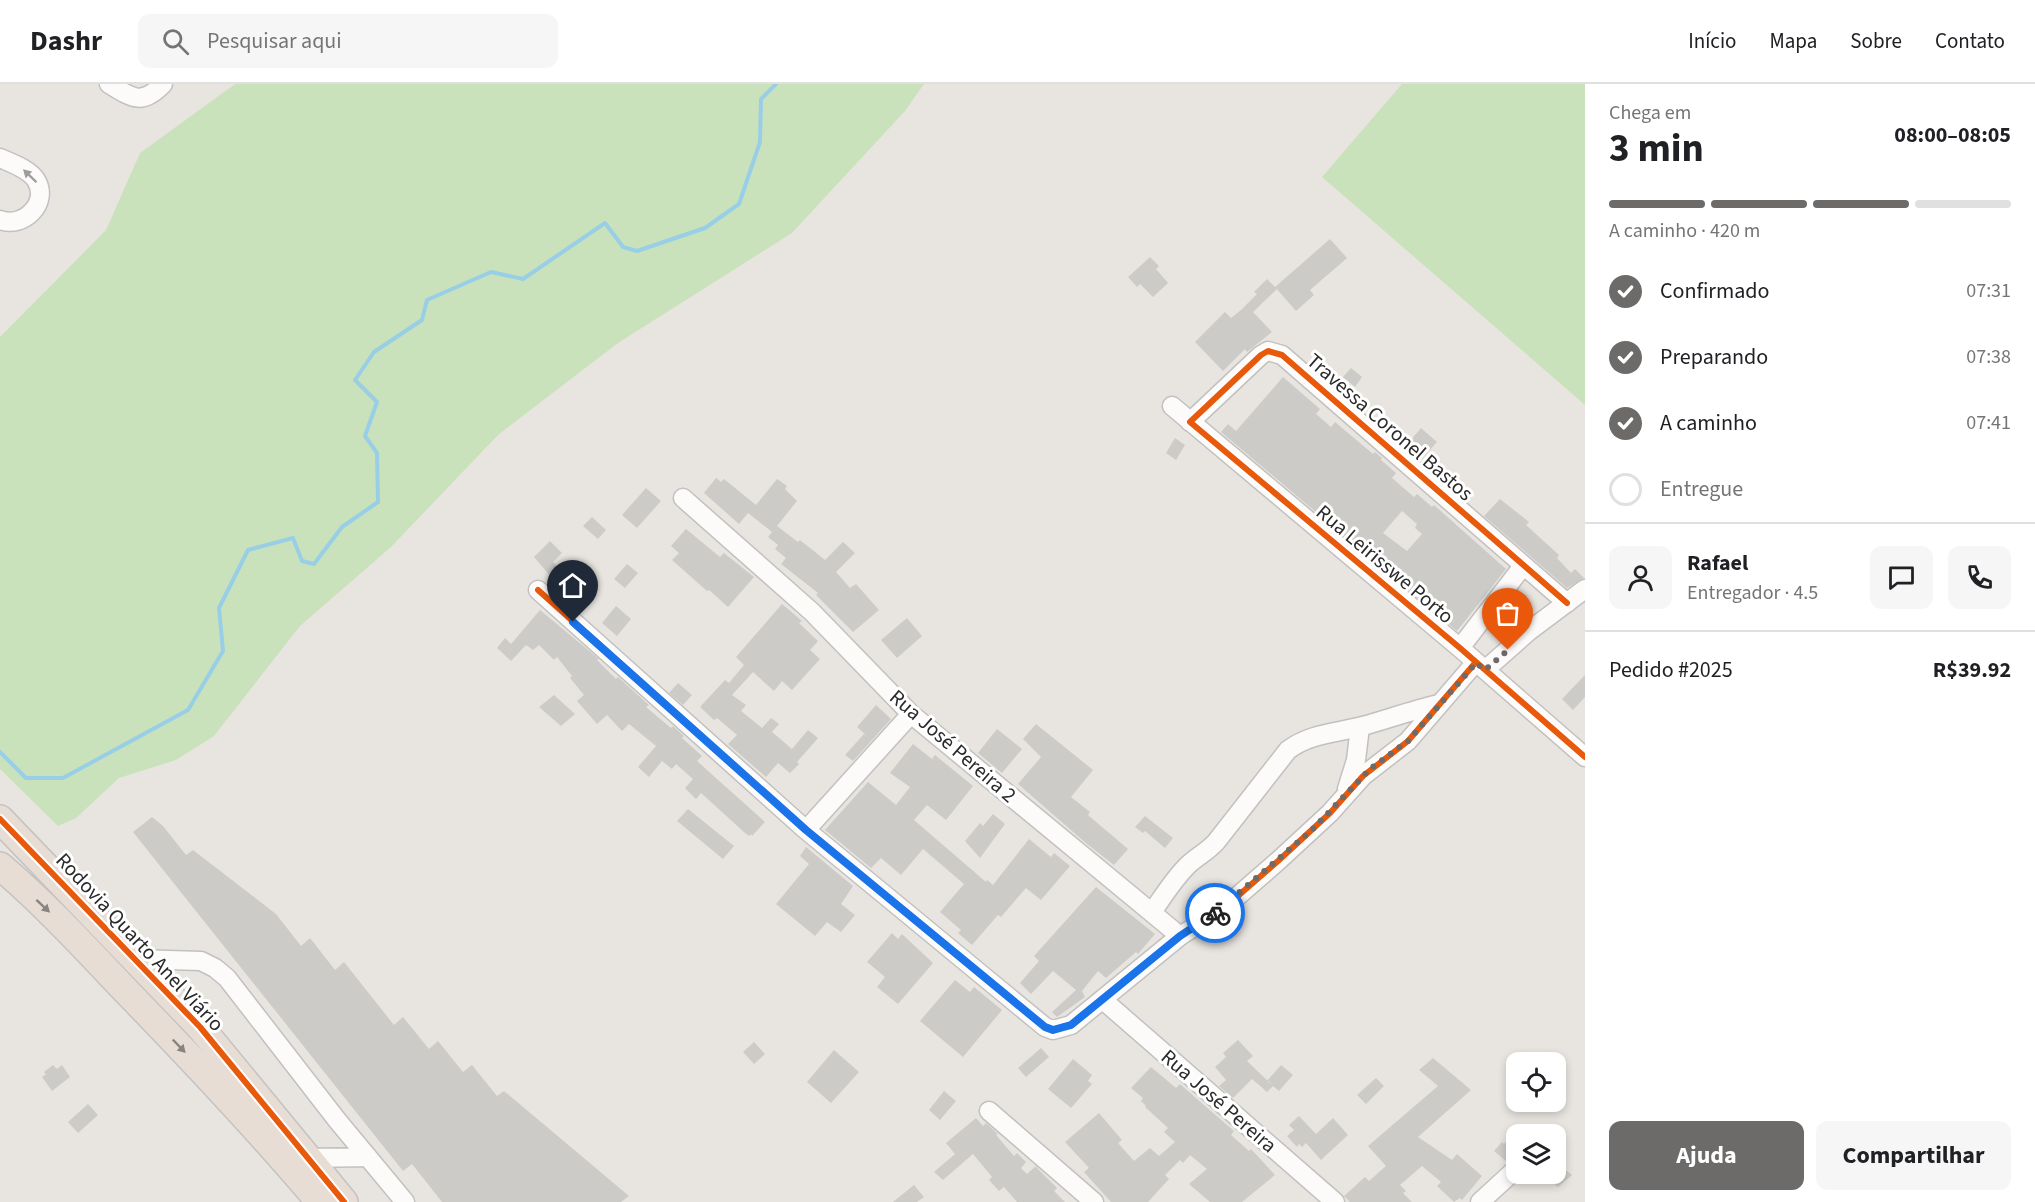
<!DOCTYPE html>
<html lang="pt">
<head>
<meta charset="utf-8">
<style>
	body { margin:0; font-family:"Source Sans 3",sans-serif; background:#f6f6f6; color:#202124; height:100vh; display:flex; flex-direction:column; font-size:22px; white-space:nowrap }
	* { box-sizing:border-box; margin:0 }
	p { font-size:20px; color:#757577 }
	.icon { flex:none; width:33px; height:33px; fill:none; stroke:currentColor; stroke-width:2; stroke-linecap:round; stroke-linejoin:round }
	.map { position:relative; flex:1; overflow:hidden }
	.panel { display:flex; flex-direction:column; background:#fff; width:450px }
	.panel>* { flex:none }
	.buttons { position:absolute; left:1506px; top:968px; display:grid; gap:12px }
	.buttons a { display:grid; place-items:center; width:60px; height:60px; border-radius:12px; background:#fff; box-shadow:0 3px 9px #0003; font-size:30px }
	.pin { position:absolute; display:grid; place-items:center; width:51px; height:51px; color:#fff; margin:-62px -26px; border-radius:50% 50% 50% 0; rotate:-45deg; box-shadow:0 0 6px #0007 }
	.pin .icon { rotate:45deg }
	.courier { position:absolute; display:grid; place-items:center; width:60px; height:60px; margin:-30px; border:4px solid #1a73e8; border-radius:50%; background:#fff; color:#222; box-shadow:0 2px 8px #0007 }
	.head em { font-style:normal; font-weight:700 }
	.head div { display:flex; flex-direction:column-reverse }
	.head { display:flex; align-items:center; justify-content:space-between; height:102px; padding:0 24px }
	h1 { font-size:39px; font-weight:700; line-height:45px }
	.bar { display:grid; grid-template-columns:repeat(4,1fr); gap:9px 6px; align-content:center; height:72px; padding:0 24px }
	.bar i { height:8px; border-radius:4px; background:#e0e0e0 }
	.bar .active { background:#6c6b6a }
	.bar p { grid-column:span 4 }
	.line { display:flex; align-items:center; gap:15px; padding:0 24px; border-top:2px solid #e0e0e0 }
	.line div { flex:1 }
	.round { display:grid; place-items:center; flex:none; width:63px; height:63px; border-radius:12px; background:#f6f6f6 }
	ol { padding:0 24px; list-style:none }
	li { display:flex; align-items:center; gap:18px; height:66px }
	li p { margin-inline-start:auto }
	li .icon { padding:6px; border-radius:50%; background:#6c6b6a; color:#fff; stroke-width:4 }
	li:last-child { color:#757577 }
	li i { width:33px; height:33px; border:3px solid #e0e0e0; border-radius:50% }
	.primary-button { display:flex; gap:12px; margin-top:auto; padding:12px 24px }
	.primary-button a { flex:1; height:69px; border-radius:12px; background:#6c6b6a; color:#fff; font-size:24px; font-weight:700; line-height:69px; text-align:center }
	.primary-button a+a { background:#f6f6f6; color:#202124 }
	header { display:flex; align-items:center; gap:36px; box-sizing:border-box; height:84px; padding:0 30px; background:#fff; border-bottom:2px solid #e0e0e0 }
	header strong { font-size:28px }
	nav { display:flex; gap:33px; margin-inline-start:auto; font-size:21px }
	.search { width:420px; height:54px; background:#f6f6f6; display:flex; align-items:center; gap:15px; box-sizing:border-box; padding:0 21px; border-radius:12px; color:#757577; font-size:22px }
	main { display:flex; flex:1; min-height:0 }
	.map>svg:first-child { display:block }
</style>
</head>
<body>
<header>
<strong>Dashr</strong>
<div class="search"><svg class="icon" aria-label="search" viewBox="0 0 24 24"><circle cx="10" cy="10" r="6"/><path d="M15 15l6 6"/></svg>Pesquisar aqui</div>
<nav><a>Início</a><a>Mapa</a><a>Sobre</a><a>Contato</a></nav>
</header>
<main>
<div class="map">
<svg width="1585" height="1118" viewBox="0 0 1585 1118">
	<rect width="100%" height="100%" fill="#e8e5e0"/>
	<path fill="#cae2bb" d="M 235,0 L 924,0 L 905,27 L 792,149 L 618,259 L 498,351 L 391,463 L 300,542 L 214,652 L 176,676 L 119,694 L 76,734 L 58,742 L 0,685 L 0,253 L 106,146 L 140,69 Z
		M 1402,0 L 1585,0 L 1585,321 L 1322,93 Z"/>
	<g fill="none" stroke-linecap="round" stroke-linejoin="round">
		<path stroke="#98cfe6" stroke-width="4" d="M 0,668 L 26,694 L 63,694 L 188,626 L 223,567 L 219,524 L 248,466 L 293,454 L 302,477 L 314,480 L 342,443 L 378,418 L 377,369 L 365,352 L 377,318 L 355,296 L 374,268 L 422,236 L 427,216 L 491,188 L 523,195 L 605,139 L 623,163 L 637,167 L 705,144 L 739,120 L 760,58 L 761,15 L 776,0"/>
	</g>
	<path fill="#cdcbc7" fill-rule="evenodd" d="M 1330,155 L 1347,174 L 1310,206 L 1314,211 L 1296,227 L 1275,203 Z
		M 1150,173 L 1159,182 L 1156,185 L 1168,199 L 1153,213 L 1140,200 L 1137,203 L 1128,193 Z
		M 1267,195 L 1277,205 L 1253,228 L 1272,248 L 1247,268 L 1245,265 L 1223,287 L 1195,258 L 1225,228 L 1231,234 L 1241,226 L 1257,210 L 1254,208 Z
		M 1351,284 L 1362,293 L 1355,303 L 1343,293 Z
		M 1283,293 L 1320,325 L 1316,330 L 1331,343 L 1335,338 L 1373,370 L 1375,368 L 1382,374 L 1381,376 L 1396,389 L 1392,394 L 1414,413 L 1417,410 L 1432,423 L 1434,421 L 1506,485 L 1457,547 L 1221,348 L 1228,340 L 1236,347 ZM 1402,427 L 1417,440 L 1415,444 L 1422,450 L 1407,467 L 1383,449 Z
		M 1421,344 L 1437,358 L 1420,377 L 1405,363 Z
		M 1175,354 L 1185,361 L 1176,376 L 1166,369 Z
		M 716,394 L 721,398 L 724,395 L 756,421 L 777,395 L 787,402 L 785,405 L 797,417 L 777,442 L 798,458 L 800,456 L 825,476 L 843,458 L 855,469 L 836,488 L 850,504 L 856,500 L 879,526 L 853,548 L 816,511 L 818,509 L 781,480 L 786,474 L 775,465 L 778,461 L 768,453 L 772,448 L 748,429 L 739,440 L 704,409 Z
		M 646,404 L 661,417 L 637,444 L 622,431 Z
		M 1500,415 L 1529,438 L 1526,441 L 1559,471 L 1557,474 L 1571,489 L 1575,485 L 1584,494 L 1567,504 L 1484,432 Z
		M 592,433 L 606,446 L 598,455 L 583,442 Z
		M 686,445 L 720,473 L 724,469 L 754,493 L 728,523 L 709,506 L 707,507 L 672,476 L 679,469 L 671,462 Z
		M 550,457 L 562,469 L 553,478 L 567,491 L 557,500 L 534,473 Z
		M 627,480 L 638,489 L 625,504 L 614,495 Z
		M 782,520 L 802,537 L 799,539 L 818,557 L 810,566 L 820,575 L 792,606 L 782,597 L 774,607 L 753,588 L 732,611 L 746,621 L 741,627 L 762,644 L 771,634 L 779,640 L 772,648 L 792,665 L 808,646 L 818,654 L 797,678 L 799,680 L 790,689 L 778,679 L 766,693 L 728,660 L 737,651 L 717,634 L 714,636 L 700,623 L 725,596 L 729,599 L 744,581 L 736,573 Z
		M 616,522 L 631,535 L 617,552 L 602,539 Z
		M 540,526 L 599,575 L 597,576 L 616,595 L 618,593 L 649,621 L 646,623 L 671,644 L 673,642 L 684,652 L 682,654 L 702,672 L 697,677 L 765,738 L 752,752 L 751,750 L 749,752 L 745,749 L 701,709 L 696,715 L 685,704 L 693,695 L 676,680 L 672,685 L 662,677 L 649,693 L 638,683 L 656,662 L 629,640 L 622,647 L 607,631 L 597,640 L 577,617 L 584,611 L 570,594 L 572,592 L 557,573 L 554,576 L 539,561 L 533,566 L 526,561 L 511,577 L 497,564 L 505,554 L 511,560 Z
		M 907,534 L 922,552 L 897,574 L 881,556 Z
		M 1585,591 L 1585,613 L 1573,626 L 1562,615 Z
		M 678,599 L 692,611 L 683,621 L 669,609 Z
		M 554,611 L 575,630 L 561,642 L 539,623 Z
		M 876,621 L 891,635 L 853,677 L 845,671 L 864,650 L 867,652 L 857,643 Z
		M 1036,640 L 1093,686 L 1071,713 L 1090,728 L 1088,731 L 1128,765 L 1114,781 L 1087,760 L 1018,700 L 1041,673 L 1023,655 Z
		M 997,645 L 1022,665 L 1002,689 L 978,669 Z
		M 913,660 L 932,675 L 935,671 L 973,702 L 946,736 L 927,721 L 914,736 L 986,798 L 987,796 L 993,801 L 1029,755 L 1051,773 L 1054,769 L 1070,782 L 1041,816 L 1026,804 L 1001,833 L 998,831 L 972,861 L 958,849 L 961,846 L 940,828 L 964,800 L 923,765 L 901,791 L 881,774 L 871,784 L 825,746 L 868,698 L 896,721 L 910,703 L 890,689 Z
		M 688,725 L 734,762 L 723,775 L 677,737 Z
		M 993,730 L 1005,740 L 980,774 L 965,757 L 980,739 L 983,742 Z
		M 1145,732 L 1173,754 L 1165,764 L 1145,747 L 1143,749 L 1135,743 Z
		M 152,733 L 163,742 L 186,771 L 193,766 L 276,830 L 301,862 L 310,854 L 335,886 L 344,878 L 394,941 L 403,933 L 429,965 L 438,957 L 463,988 L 472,981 L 497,1012 L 504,1007 L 629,1112 L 621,1118 L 442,1118 L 412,1080 L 403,1087 L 133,748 Z
		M 806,763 L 853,802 L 841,820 L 855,831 L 841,848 L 827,838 L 815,852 L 776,820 L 809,780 L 800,772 Z
		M 1096,803 L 1155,850 L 1138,870 L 1136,868 L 1106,894 L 1098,887 L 1082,907 L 1085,913 L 1057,933 L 1052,928 L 1076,906 L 1053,887 L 1031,910 L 1020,899 L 1039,877 L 1034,872 Z
		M 892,849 L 898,855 L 902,850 L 933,879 L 898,920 L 877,903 L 885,893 L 867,878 Z
		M 955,896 L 970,908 L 974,903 L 1002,926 L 963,973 L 920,937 Z
		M 1238,956 L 1253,972 L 1247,977 L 1273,1002 L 1267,1008 L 1252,995 L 1233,1014 L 1219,1002 L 1226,996 L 1215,983 L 1226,973 L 1223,969 Z
		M 754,958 L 765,970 L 754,980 L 743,968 Z
		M 1041,964 L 1049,973 L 1026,993 L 1018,984 Z
		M 834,966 L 859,988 L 831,1019 L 807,998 Z
		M 1433,974 L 1471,1006 L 1418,1053 L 1452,1076 L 1457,1070 L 1482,1092 L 1462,1116 L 1460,1114 L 1454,1118 L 1437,1102 L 1441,1098 L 1422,1082 L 1400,1101 L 1406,1107 L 1403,1109 L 1412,1118 L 1350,1118 L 1344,1112 L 1365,1093 L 1369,1097 L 1386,1082 L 1368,1062 L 1438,1002 L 1419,986 Z
		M 1073,975 L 1092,991 L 1088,997 L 1092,1000 L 1071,1024 L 1048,1005 Z
		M 53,981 L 57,985 L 62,981 L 70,993 L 52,1007 L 42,993 L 46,990 L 44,988 Z
		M 1281,981 L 1293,991 L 1279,1007 L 1267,997 Z
		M 1151,983 L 1176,1004 L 1180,1000 L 1197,1015 L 1234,1047 L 1231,1051 L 1249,1067 L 1251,1065 L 1275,1091 L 1242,1118 L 1210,1118 L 1189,1100 L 1207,1085 L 1190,1071 L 1183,1079 L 1180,1076 L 1165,1091 L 1169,1095 L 1148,1118 L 1111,1118 L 1084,1088 L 1089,1084 L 1065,1058 L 1099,1029 L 1122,1056 L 1118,1059 L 1134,1077 L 1150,1064 L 1159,1072 L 1175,1058 L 1164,1048 L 1168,1044 L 1145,1023 L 1146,1022 L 1141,1017 L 1143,1014 L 1131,1004 Z
		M 1376,994 L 1384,1002 L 1366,1020 L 1357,1011 Z
		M 944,1007 L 956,1017 L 940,1036 L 929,1026 Z
		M 88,1020 L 98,1031 L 78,1049 L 68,1038 Z
		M 1299,1032 L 1316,1050 L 1333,1034 L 1348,1051 L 1321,1076 L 1306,1059 L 1302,1063 L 1299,1060 L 1297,1063 L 1287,1052 L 1294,1046 L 1289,1041 Z
		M 976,1034 L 983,1042 L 986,1039 L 998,1050 L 996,1051 L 1014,1072 L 1017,1069 L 1026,1078 L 1021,1084 L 1027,1090 L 1036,1082 L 1037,1084 L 1057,1104 L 1054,1107 L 1065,1118 L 1017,1118 L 1004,1103 L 999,1107 L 989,1096 L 992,1093 L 973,1070 L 943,1096 L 934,1088 L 955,1070 L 946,1059 Z
		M 1516,1044 L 1516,1071 L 1507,1078 L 1494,1067 L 1502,1058 L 1504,1060 Z
		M 1556,1078 L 1572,1091 L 1558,1103 L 1541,1089 L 1556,1089 Z
		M 914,1101 L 924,1113 L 917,1118 L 893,1118 Z"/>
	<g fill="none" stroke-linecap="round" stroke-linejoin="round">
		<defs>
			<path id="minor" d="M 109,0 C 132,14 142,22 163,0
				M 0,74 C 11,79 29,85 36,96 C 50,119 23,145 0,136
				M 1172,322 L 1460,564 L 1585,673
				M 1190,338 L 1261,271 L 1268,267 L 1282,271 L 1567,519
				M 683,414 L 812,528 L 911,630 L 1180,852
				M 538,506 L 806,746 L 1045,943 L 1053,946 L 1071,941 L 1180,852 L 1224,824 L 1278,777 L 1330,729 L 1363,692 L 1408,657 L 1476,578
				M 1460,564 L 1523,482
				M 1485,586 L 1529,547 L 1585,505
				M 1347,705 L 1356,676 L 1360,643
				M 806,746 L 911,630
				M 1152,828 C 1163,813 1173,796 1187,782 C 1196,773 1207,768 1216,758 L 1288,666 C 1311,649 1337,649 1363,642 C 1388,635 1413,626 1439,620
				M 135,875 L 201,877 L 215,884 L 227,894 L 337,1036 L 405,1118
				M 1103,916 L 1335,1118
				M 989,1027 L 1094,1118
				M 308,1074 L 368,1073
				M 1480,1118 L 1516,1085"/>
			<path id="highway" d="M 0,735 L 200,943 L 344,1118
				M 0,782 C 46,821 87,866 129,910 C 195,978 259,1046 320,1118"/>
		</defs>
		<use href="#minor" stroke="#c2c1c1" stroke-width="21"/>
		<use href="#highway" stroke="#c4c3c1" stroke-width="30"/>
		<use href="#minor" stroke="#fcfbfa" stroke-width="18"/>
		<use href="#highway" stroke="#e8ddd4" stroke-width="27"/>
		<defs>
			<path id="cycleway" d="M 538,506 L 806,746 L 1045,943 L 1053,946 L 1071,941 L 1180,852 L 1224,824 L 1278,777 L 1330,729 L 1363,692 L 1408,657 L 1476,578
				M 1567,519 L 1282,271 L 1268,267 L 1261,271 L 1190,338 L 1460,564 L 1585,673
				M 0,735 L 200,943 L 344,1118"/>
		</defs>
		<use href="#cycleway" stroke="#fff" stroke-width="10"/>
		<use href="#cycleway" stroke="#e8590c" stroke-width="6"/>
	</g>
	<defs><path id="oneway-solid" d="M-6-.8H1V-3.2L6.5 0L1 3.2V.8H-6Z" transform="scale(1.5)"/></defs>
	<use fill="#9e9d9c" href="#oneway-solid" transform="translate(30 92) rotate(-136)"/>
	<g fill="#89847f">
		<use href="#oneway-solid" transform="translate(43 822) rotate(43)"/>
		<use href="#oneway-solid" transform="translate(179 962) rotate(46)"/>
	</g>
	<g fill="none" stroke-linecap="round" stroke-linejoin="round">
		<path stroke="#6c6b6a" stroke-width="6" stroke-dasharray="0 10.8" d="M 1215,829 L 1311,747 L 1370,685 L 1408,657 L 1476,579 L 1485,586 L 1508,566"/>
		<path stroke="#1a73e8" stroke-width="8" d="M 573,538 L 806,746 L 1045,943 L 1053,946 L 1071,941 L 1180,852 L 1215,829"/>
	</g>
	<g text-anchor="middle" stroke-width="6" stroke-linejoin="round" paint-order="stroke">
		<g font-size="21" fill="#2a2a2a" stroke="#fff">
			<text transform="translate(1390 343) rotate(41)" y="7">Travessa Coronel Bastos</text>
			<text transform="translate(1385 480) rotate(40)" y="7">Rua Leirisswe Porto</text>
			<text transform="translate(953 662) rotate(41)" y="7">Rua José Pereira 2</text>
			<text transform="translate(140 858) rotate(47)" y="7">Rodovia Quarto Anel Viário</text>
			<text transform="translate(1219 1017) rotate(41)" y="7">Rua José Pereira</text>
		</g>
	</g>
</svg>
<div class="buttons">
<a><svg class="icon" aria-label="locate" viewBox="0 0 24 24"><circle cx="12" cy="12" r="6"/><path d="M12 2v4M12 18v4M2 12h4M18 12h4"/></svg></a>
<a><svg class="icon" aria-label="layers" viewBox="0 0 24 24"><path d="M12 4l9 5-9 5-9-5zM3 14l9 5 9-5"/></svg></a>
</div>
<div class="pin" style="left:1508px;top:566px;background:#ea580c"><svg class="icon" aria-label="bag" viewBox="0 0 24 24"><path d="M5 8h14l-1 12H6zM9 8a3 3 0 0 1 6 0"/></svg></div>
<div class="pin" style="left:573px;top:538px;background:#1f2937"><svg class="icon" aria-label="home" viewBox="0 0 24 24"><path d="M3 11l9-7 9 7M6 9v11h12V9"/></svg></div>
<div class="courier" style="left:1215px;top:829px"><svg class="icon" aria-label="bike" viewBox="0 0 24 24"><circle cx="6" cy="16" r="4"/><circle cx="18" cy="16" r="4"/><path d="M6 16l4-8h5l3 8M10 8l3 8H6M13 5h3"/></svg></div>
</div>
<section class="panel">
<div class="head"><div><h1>3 min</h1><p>Chega em</p></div><em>08:00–08:05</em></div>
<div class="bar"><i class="active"></i><i class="active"></i><i class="active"></i><i></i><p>A caminho · 420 m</p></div>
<ol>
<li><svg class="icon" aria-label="check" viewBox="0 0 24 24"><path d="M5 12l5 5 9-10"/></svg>Confirmado<p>07:31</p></li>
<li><svg class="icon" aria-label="check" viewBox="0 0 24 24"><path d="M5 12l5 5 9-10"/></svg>Preparando<p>07:38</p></li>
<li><svg class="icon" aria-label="check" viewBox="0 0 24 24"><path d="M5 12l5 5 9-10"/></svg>A caminho<p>07:41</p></li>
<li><i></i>Entregue</li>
</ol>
<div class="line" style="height:108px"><a class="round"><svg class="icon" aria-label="person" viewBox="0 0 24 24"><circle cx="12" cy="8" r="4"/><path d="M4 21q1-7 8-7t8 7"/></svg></a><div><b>Rafael</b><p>Entregador · 4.5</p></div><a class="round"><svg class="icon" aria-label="chat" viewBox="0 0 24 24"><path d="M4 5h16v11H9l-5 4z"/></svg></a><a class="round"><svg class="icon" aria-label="phone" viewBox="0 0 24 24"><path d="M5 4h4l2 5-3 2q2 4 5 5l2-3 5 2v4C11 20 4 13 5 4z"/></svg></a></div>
<div class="line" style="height:78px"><div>Pedido #2025</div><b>R$39.92</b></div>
<div class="primary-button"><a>Ajuda</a><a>Compartilhar</a></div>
</section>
</main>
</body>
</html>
